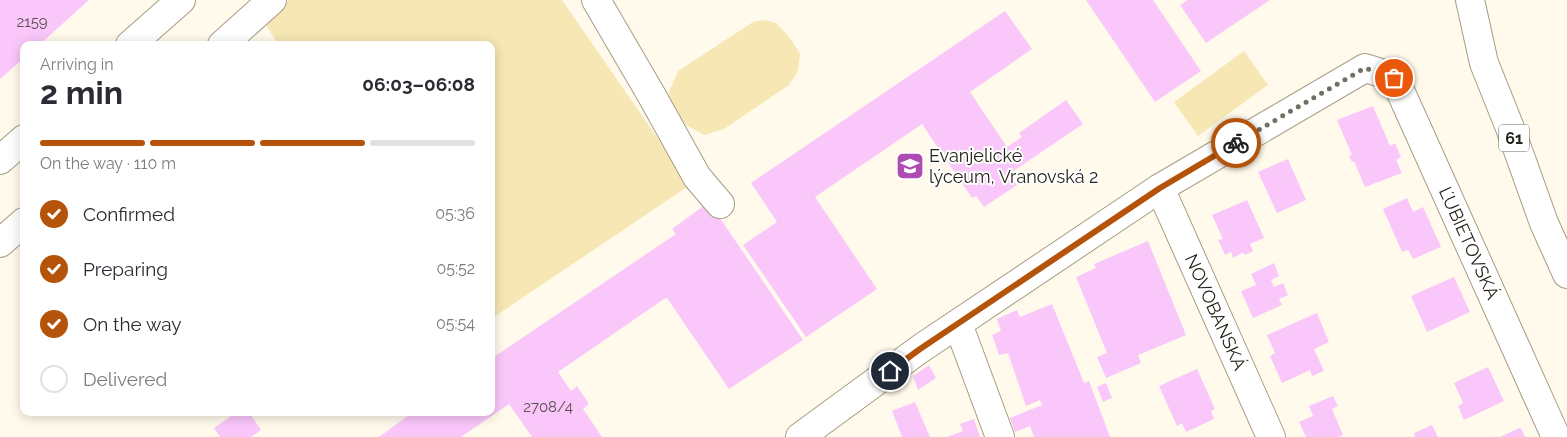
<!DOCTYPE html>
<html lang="en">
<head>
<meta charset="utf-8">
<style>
	body { margin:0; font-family:Raleway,sans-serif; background:#f2f2f3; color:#2b2b33; height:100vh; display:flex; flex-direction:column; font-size:19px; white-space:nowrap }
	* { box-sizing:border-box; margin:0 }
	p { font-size:16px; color:#7c7c81 }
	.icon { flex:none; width:28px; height:28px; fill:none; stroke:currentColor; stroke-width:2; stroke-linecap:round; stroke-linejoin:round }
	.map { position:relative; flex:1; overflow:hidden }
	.drawer { position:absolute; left:20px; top:41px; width:475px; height:375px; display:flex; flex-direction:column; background:#fff; border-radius:10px; box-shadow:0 2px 12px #0003 }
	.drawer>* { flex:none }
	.pin { position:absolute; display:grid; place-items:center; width:42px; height:42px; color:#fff; margin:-21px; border:2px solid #fff; border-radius:50%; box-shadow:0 1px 5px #0007 }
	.courier { position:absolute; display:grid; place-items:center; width:50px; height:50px; margin:-25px; border:4px solid #b45309; border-radius:50%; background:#fff; color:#222; box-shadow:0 1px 6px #0007 }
	.headline em { font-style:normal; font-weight:700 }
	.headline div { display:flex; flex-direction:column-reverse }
	.headline { display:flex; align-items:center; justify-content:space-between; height:85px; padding:0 20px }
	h1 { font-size:32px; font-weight:700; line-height:38px }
	.bar { display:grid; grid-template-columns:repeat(4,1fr); gap:8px 5px; align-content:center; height:60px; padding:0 20px }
	.bar i { height:6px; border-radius:4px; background:#e1e1e2 }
	.bar .current { background:#b45309 }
	.bar p { grid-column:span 4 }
	ol { padding:0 20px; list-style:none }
	li { display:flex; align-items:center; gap:15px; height:55px }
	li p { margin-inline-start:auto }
	li .icon { padding:5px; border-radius:50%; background:#b45309; color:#fff; stroke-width:4 }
	li:last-child { color:#7c7c81 }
	li i { width:28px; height:28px; border:2px solid #e1e1e2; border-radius:50% }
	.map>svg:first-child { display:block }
</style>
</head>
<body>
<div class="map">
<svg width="1567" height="437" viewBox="0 0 1567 437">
	<rect width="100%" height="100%" fill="#fffaeb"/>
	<path fill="#f6e7b5" d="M 289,0 L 562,0 L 690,185 L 491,319 L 491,45 L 279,45 L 264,22 Z
		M 764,20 L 776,23 L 790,38 L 800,54 L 798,71 L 789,85 L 724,129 L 704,135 L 686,125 L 670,104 L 669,92 L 678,71 L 753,22 Z
		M 1244,51 L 1268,85 L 1198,136 L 1174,102 Z"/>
	<path fill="#fac7fa" d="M 0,0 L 89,0 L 39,45 L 24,45 L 24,58 L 0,79 Z
		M 1086,0 L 1153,0 L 1201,71 L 1155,102 Z
		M 1188,0 L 1270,0 L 1206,43 L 1180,5 Z
		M 1005,11 L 1032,49 L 970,92 L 1007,147 L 1022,137 L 1019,133 L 1066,100 L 1083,124 L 1009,174 L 1017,185 L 984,207 L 976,196 L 972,198 L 922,124 L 815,197 L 877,289 L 806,337 L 743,245 L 777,222 L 751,183 Z
		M 1373,106 L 1390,146 L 1395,143 L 1401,157 L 1396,160 L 1402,173 L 1365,187 L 1354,161 L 1352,162 L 1349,156 L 1352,155 L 1337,120 Z
		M 1288,159 L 1306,200 L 1277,213 L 1258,172 Z
		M 1407,198 L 1413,212 L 1423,207 L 1441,247 L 1413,259 L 1408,250 L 1402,252 L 1383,209 Z
		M 1247,200 L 1264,238 L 1250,244 L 1253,251 L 1245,255 L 1244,253 L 1242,253 L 1233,258 L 1231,252 L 1225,255 L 1218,240 L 1223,239 L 1212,215 Z
		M 709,202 L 803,340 L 729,389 L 667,298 L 664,299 L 558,372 L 571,391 L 577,386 L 589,404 L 583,409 L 602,437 L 532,437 L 509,404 L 461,437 L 379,437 L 413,412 L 491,412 L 491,359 L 676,234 L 672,229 Z
		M 1148,241 L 1186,335 L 1138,355 L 1141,363 L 1106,378 L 1097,357 L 1107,353 L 1076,277 L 1096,268 L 1094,264 Z
		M 1274,263 L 1279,276 L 1271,280 L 1274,287 L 1283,283 L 1288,295 L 1279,299 L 1282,305 L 1253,318 L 1241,291 L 1256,285 L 1251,274 Z
		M 1454,277 L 1470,312 L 1427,332 L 1411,296 Z
		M 1052,304 L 1084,383 L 1089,381 L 1110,437 L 1034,437 L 1030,426 L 1015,432 L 1010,418 L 1042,405 L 1040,400 L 1026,406 L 1008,353 L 999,355 L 992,335 L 1001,331 L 997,319 L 1017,310 L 1020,317 Z
		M 1317,313 L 1329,342 L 1314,349 L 1324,371 L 1312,376 L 1310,370 L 1282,383 L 1270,356 L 1275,353 L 1267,335 Z
		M 929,365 L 936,378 L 918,390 L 913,376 Z
		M 1488,367 L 1504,401 L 1464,420 L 1458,406 L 1463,403 L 1454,383 Z
		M 1197,369 L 1215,409 L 1211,411 L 1214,419 L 1186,432 L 1182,423 L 1177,426 L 1159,386 Z
		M 1106,383 L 1112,398 L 1103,402 L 1097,387 Z
		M 1333,396 L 1338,406 L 1332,409 L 1343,435 L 1338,437 L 1306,437 L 1299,422 L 1313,416 L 1309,406 Z
		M 915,402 L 930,437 L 902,437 L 892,411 Z
		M 237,412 L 249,412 L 261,430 L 251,437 L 220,437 L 214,428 Z
		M 974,419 L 980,437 L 947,437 L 963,431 L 960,424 Z
		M 1432,425 L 1438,437 L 1415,437 L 1414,433 Z
		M 1519,428 L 1521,428 L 1525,437 L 1500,437 Z"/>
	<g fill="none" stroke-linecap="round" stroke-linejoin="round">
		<defs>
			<g id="minor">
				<path d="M 596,0 L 652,96 L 697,177 L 720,204"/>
				<path d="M 130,45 L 181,0"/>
				<path d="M 222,45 L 272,0"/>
				<path d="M 0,160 L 24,139"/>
				<path id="s1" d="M 1160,188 L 1271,437"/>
				<path d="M 0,243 L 24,222"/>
				<path d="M 958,324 L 1000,437"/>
				<path id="s2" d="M 800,437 L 920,349 L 1160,188 L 1365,68 L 1394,77 L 1556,437"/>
			</g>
			<path id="major" d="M 1470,0 L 1484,63 L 1510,128 L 1544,223 L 1567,274"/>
		</defs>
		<use href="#minor" stroke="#a59d85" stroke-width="30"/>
		<use href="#major" stroke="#a59d85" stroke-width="30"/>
		<use href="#minor" stroke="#fff" stroke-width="28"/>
		<use href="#major" stroke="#fff" stroke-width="28"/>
	</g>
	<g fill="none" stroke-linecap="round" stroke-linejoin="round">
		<path stroke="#726f63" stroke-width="5" stroke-dasharray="0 9" d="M 1236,143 L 1365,68 L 1394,78"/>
		<path stroke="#b45309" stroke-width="6" d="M 890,371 L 920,349 L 1160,188 L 1236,143"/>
	</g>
	<defs>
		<symbol id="school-square" viewBox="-11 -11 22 22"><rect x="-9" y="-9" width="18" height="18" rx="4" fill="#af4cb3" stroke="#fff"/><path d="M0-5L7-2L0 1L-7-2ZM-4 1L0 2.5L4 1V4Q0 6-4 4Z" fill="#fff"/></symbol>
	</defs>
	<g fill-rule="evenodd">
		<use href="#school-square" x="894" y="150" width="32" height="32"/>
	</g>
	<g text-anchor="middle" stroke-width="4" stroke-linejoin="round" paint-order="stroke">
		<g font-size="15" fill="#5b4d52">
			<text x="32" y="27">2159</text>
			<text x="548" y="412">2708/4</text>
		</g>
		<rect fill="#fff" stroke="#67665f" stroke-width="1" x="1499" y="124.5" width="30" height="27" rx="4"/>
		<g font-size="16" font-weight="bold" fill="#26241a">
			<text x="1514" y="144">61</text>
		</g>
		<g font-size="18" fill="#26241a" stroke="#fff" text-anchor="start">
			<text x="929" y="162">Evanjelické<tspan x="929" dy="21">lýceum, Vranovská 2</tspan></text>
		</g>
		<g font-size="18" fill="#26241a" stroke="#fff">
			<text dy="6" stroke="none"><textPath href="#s2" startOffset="888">ĽUBIETOVSKÁ</textPath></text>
			<text dy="6" stroke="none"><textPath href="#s1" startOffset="136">NOVOBANSKÁ</textPath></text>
		</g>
	</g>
</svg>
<div class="pin" style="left:1394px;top:78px;background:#ea580c"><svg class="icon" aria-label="bag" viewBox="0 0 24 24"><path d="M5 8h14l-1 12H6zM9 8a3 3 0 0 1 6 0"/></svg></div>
<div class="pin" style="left:890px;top:371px;background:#1f2937"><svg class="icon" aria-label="home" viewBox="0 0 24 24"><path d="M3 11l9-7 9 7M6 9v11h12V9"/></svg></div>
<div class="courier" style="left:1236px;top:143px"><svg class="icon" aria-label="bike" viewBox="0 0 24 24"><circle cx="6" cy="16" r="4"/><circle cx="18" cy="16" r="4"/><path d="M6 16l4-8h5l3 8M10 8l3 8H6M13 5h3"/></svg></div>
<section class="drawer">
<div class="headline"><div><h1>2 min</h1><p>Arriving in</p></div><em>06:03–06:08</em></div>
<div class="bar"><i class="current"></i><i class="current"></i><i class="current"></i><i></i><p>On the way · 110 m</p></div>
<ol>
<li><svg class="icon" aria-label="check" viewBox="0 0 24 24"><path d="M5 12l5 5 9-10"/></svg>Confirmed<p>05:36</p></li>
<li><svg class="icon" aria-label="check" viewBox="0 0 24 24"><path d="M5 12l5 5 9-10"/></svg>Preparing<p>05:52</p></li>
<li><svg class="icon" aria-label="check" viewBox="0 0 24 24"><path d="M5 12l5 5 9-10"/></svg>On the way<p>05:54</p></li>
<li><i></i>Delivered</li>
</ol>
</section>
</div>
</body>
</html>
